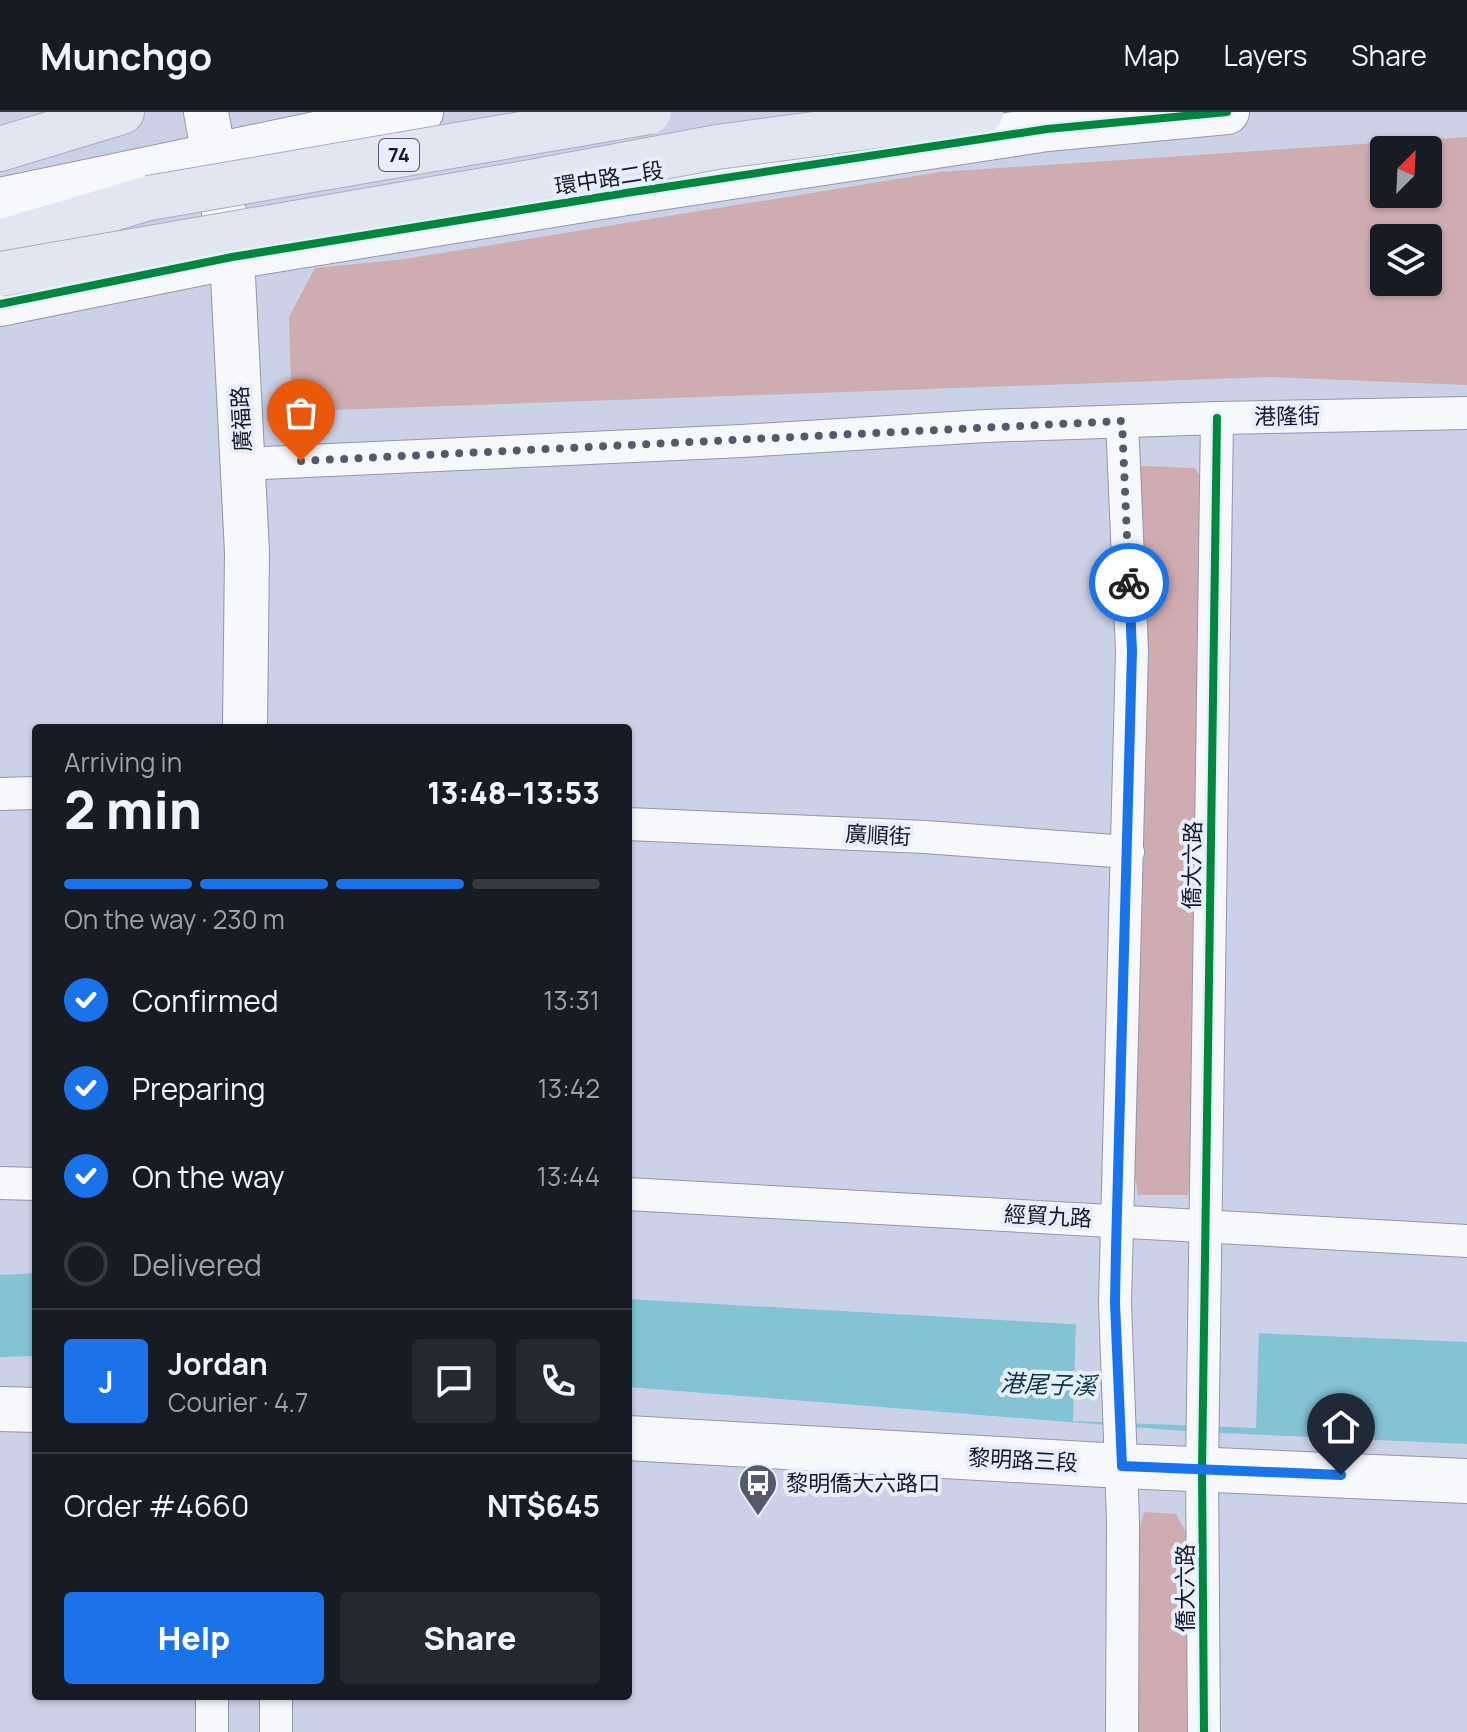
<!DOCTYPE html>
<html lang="en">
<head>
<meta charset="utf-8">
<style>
	body { margin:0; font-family:Manrope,"Noto Sans TC",sans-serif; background:#242831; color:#f1f3f6; height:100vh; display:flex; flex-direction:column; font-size:30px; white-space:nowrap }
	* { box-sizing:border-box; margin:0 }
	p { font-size:26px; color:#9ea1a6 }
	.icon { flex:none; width:44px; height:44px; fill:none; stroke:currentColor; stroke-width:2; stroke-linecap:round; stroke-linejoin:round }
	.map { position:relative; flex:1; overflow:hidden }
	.panel { position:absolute; left:32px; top:612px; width:600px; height:976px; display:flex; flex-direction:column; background:#171b24; border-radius:8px; box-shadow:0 2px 6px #0004 }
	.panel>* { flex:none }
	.needle { width:52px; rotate:24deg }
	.fabs { position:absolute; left:1370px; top:24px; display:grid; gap:16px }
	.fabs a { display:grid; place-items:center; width:72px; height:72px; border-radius:8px; background:#171b24; box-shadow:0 2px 6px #0004; font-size:40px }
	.pin { position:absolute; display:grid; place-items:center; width:68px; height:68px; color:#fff; margin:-82px -34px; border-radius:50% 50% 50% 0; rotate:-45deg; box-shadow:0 0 8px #0007 }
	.pin .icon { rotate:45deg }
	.courier { position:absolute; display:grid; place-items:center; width:80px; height:80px; margin:-40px; border:6px solid #1a73e8; border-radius:50%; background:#fff; color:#222; box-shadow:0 2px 10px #0007 }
	.headline em { font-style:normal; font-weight:800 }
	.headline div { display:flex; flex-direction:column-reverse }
	.headline { display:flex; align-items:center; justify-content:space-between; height:136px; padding:0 32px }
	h1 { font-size:52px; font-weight:800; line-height:60px }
	.bar { display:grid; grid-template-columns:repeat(4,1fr); gap:12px 8px; align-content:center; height:96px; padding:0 32px }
	.bar i { height:10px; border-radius:6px; background:#363941 }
	.bar .on { background:#1a73e8 }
	.bar p { grid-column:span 4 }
	.line { display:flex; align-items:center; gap:20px; padding:0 32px; border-top:2px solid #363941 }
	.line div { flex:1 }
	.round { display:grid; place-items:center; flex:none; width:84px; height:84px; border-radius:8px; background:#242831 }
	ol { padding:0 32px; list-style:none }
	li { display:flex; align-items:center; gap:24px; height:88px }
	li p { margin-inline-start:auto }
	li .icon { padding:8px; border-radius:50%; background:#1a73e8; color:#fff; stroke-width:4 }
	li:last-child { color:#9ea1a6 }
	li i { width:44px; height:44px; border:4px solid #363941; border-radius:50% }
	.cta { display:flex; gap:16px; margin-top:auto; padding:16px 32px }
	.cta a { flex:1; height:92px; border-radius:8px; background:#1a73e8; color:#fff; font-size:32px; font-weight:800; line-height:92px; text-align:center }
	.cta a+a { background:#242831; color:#f1f3f6 }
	header { display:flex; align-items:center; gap:48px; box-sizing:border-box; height:112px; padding:0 40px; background:#171b24; border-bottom:2px solid #363941 }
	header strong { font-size:38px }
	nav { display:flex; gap:44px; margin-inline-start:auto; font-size:28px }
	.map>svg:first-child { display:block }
</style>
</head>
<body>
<header>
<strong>Munchgo</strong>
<nav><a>Map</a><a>Layers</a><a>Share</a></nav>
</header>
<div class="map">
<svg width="1467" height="1620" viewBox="0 0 1467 1620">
	<rect width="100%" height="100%" fill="#cbd2e7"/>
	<path fill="#cfacb0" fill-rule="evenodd" d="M 1467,25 L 1467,273 L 1269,265 L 305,299 L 291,274 L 289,205 L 315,156 L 405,147 L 940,60 ZM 1384,38 L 1428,38 L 1428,82 L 1384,82 ZM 1384,126 L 1428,126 L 1428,170 L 1384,170 Z
		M 1142,354 L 1195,356 L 1201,366 L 1194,1046 L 1188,1083 L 1138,1083 L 1131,1043 L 1134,362 Z
		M 1144,1400 L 1176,1402 L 1188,1425 L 1191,1620 L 1137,1620 L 1137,1428 Z"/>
	<path fill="#84c3d3" d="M 36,1161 L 36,1244 L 0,1245 L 0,1163 Z
		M 628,1187 L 1158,1217 L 1467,1230 L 1467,1332 L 1196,1320 L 628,1275 Z"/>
	<path fill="#cbd2e7" d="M 1076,1208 L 1259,1217 L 1256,1316 L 1073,1309 Z"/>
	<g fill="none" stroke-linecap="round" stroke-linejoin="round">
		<defs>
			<path id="street" d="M 1122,309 L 1132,539 L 1115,1191 L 1123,1409 L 1122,1620
				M 243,352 L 742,329 L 985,314 L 1217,306 L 1467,301
				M 0,682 L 36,681
				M 628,712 L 925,725 L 1128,740
				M 0,1071 L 36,1072
				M 628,1082 L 1467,1129
				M 276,1584 L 276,1620
				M 212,1620 L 212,1584
				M 1204,1620 L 1202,1357 L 1217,306"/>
			<path id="secondary" d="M 206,0 L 232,145 L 247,440 L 245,616
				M 0,88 L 421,0
				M 0,192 L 232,145 L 626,81 L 1047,17 L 1227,0
				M 0,1297 L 36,1298
				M 628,1326 L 1122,1354 L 1467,1369"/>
			<path id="highway" d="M 0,37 L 122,0
				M 0,130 L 149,86"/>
		</defs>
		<use href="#street" stroke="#9297a8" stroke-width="34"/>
		<use href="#secondary" stroke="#9297a8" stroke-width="46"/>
		<use href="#highway" stroke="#a5acbf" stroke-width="46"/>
		<use href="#street" stroke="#f7f8fb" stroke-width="32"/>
		<use href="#secondary" stroke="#f7f8fb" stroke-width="44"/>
		<use href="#highway" stroke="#e2e6f1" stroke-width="44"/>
		<defs>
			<path id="highway-bridge" d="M 149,86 L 649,0
				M 0,162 L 537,69 L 717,35 L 981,0"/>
		</defs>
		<use href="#highway-bridge" stroke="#a5acbf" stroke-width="46" stroke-linecap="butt"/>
		<use href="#highway-bridge" stroke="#e2e6f1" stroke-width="44"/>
		<defs>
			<path id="cycleway" d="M 0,192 L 232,145 L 626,81 L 1047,17 L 1227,0
				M 1204,1620 L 1202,1357 L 1217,306"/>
		</defs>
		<use href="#cycleway" stroke="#e7eefe" stroke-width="13"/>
		<use href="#cycleway" stroke="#00873e" stroke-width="8"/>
	</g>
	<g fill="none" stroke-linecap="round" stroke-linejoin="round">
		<path stroke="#545a6a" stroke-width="8" stroke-dasharray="0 14.4" d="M 301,349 L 1122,309 L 1129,471"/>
		<path stroke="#1a73e8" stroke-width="10" d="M 1129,471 L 1132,539 L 1116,1137 L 1115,1191 L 1122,1354 L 1341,1363"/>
	</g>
	<defs>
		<symbol id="bus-pin" viewBox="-11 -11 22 30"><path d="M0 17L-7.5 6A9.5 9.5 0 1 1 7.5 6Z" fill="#545a6a" stroke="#e7eefe"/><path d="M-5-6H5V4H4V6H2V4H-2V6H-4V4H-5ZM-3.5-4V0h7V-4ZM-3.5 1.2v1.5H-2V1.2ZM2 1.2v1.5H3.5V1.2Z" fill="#fff"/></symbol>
	</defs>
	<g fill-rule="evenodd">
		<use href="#bus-pin" x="736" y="1349" width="44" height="60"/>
	</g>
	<g text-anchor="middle" stroke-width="8" stroke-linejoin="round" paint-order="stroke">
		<rect fill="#e7eefe" stroke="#535968" stroke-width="2" x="379" y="27" width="40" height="32" rx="6"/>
		<g font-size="20" font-weight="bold" fill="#141927">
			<text x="399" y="50">74</text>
		</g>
		<g font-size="22" fill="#141927" stroke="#e7eefe">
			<text transform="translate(609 66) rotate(-9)" y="8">環中路二段</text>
			<text transform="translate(1287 304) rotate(-1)" y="8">港隆街</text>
			<text transform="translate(241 307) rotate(-93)" y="8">廣福路</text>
			<text transform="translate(878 723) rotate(3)" y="8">廣順街</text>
			<text transform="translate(1192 753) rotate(-89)" y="8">僑大六路</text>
			<text transform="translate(1048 1104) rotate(3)" y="8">經貿九路</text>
			<text transform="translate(1023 1348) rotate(3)" y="8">黎明路三段</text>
			<text transform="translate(1185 1476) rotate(-90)" y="8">僑大六路</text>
		</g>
		<g font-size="22" fill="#141927" stroke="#e7eefe" text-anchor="start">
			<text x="786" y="1379">黎明僑大六路口</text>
		</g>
		<g font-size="24" font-style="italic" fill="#0c373e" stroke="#e7eefe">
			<text transform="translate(1048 1273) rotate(2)" y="8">港尾子溪</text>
		</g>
	</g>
</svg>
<div class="fabs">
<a><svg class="needle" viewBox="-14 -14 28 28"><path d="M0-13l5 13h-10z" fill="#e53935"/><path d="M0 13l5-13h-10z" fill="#9ea1a6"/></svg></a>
<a><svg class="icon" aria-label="layers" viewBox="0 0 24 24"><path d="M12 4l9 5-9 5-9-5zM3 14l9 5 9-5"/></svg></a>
</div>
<div class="pin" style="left:301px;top:349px;background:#ea580c"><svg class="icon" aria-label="bag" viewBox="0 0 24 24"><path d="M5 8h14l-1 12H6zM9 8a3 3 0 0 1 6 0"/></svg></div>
<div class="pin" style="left:1341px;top:1363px;background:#1f2937"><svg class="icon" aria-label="home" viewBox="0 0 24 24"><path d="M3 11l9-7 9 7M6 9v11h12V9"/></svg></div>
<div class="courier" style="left:1129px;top:471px"><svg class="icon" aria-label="bike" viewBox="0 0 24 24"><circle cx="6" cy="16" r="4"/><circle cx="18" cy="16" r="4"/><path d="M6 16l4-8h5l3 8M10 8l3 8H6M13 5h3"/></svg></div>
<section class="panel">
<div class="headline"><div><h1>2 min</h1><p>Arriving in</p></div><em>13:48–13:53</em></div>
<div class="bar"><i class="on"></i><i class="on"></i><i class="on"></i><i></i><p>On the way · 230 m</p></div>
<ol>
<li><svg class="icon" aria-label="check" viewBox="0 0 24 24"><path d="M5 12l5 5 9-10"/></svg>Confirmed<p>13:31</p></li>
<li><svg class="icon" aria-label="check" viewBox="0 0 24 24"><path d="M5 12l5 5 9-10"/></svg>Preparing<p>13:42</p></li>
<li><svg class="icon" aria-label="check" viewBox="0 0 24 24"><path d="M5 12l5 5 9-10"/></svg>On the way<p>13:44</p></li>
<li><i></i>Delivered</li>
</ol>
<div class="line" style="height:144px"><b class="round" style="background:#1a73e8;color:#fff">J</b><div><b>Jordan</b><p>Courier · 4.7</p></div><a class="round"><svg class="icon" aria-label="chat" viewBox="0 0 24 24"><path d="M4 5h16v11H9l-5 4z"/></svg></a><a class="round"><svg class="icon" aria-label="phone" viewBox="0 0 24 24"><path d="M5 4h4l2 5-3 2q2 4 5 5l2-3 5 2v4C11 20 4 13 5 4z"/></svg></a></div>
<div class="line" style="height:104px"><div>Order #4660</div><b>NT$645</b></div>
<div class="cta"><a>Help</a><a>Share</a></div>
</section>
</div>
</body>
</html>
